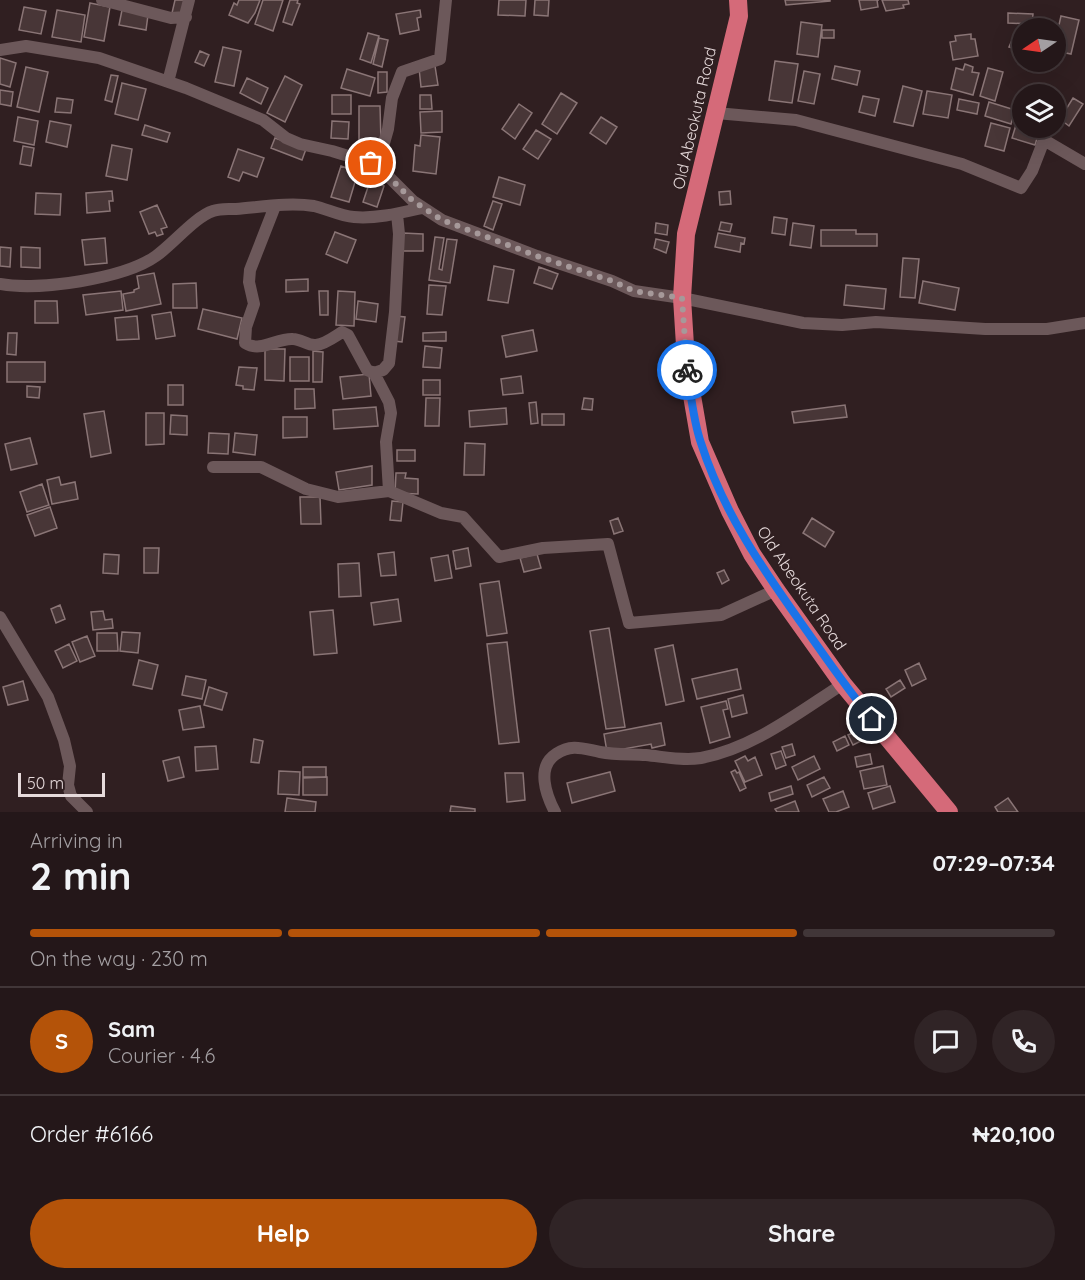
<!DOCTYPE html>
<html lang="en">
<head>
<meta charset="utf-8">
<style>
	body { margin:0; font-family:Quicksand,sans-serif; background:#302426; color:#f1f3f6; height:100vh; display:flex; flex-direction:column; font-size:22px; white-space:nowrap }
	* { box-sizing:border-box; margin:0 }
	p { font-size:20px; color:#a39fa2 }
	.icon { flex:none; width:33px; height:33px; fill:none; stroke:currentColor; stroke-width:2; stroke-linecap:round; stroke-linejoin:round }
	.map { position:relative; height:812px; overflow:hidden }
	.drawer { display:flex; flex-direction:column; background:#241719; flex:1 }
	.drawer>* { flex:none }
	.needle { width:39px; rotate:257deg }
	.tools { position:absolute; left:1012px; top:18px; display:grid; gap:12px }
	.tools a { display:grid; place-items:center; width:54px; height:54px; border-radius:50%; background:#241719; box-shadow:0 6px 24px #0002,0 0 0 2px #413638; font-size:30px }
	.scale { position:absolute; left:18px; bottom:15px; width:87px; box-sizing:border-box; padding-left:6px; border:3px solid #e6dadb; border-top:0; font-size:16px; line-height:21px; white-space:nowrap; color:#e6dadb; -webkit-text-stroke:4px #301f21; paint-order:stroke }
	.pin { position:absolute; display:grid; place-items:center; width:51px; height:51px; color:#fff; margin:-26px; border:3px solid #fff; border-radius:50%; box-shadow:0 2px 6px #0007 }
	.courier { position:absolute; display:grid; place-items:center; width:60px; height:60px; margin:-30px; border:4px solid #1a73e8; border-radius:50%; background:#fff; color:#222; box-shadow:0 2px 8px #0007 }
	.headline em { font-style:normal; font-weight:700 }
	.headline div { display:flex; flex-direction:column-reverse }
	.headline { display:flex; align-items:center; justify-content:space-between; height:102px; padding:0 30px }
	h1 { font-size:39px; font-weight:700; line-height:45px }
	.bar { display:grid; grid-template-columns:repeat(4,1fr); gap:9px 6px; align-content:center; height:72px; padding:0 30px }
	.bar i { height:8px; border-radius:4px; background:#413638 }
	.bar .active { background:#b45309 }
	.bar p { grid-column:span 4 }
	.line { display:flex; align-items:center; gap:15px; padding:0 30px; border-top:2px solid #413638 }
	.line div { flex:1 }
	.round { display:grid; place-items:center; flex:none; width:63px; height:63px; border-radius:32px; background:#302426 }
	.cta { display:flex; gap:12px; margin-top:auto; padding:12px 30px }
	.cta a { flex:1; height:69px; border-radius:36px; background:#b45309; color:#fff; font-size:24px; font-weight:700; line-height:69px; text-align:center }
	.cta a+a { background:#302426; color:#f1f3f6 }
	.map>svg:first-child { display:block }
</style>
</head>
<body>
<div class="map">
<svg width="1085" height="812" viewBox="0 0 1085 812">
	<rect width="100%" height="100%" fill="#301f21"/>
	<path fill="#483637" stroke="#8a7576" stroke-width="1.5" d="M 175,0 L 185,0 L 182,16 L 172,13 Z
		M 239,0 L 260,0 L 255,13 L 248,23 L 229,15 L 234,3 L 237,5 Z
		M 263,0 L 283,0 L 273,31 L 255,24 Z
		M 290,0 L 298,0 L 297,3 L 300,4 L 292,25 L 283,22 Z
		M 499,0 L 526,0 L 525,16 L 498,15 Z
		M 535,0 L 549,0 L 548,16 L 534,15 Z
		M 785,0 L 830,0 L 830,1 L 786,5 Z
		M 859,0 L 879,0 L 877,0 L 878,7 L 861,10 Z
		M 882,0 L 908,0 L 909,4 L 903,5 L 904,8 L 886,11 Z
		M 90,3 L 110,7 L 104,41 L 84,37 Z
		M 24,7 L 46,11 L 41,34 L 19,30 Z
		M 57,10 L 85,15 L 81,42 L 52,37 Z
		M 122,10 L 148,15 L 146,30 L 119,25 Z
		M 420,10 L 421,17 L 417,18 L 419,30 L 400,34 L 396,14 Z
		M 1008,13 L 1033,14 L 1032,24 L 1008,23 Z
		M 1061,16 L 1079,20 L 1071,54 L 1056,51 L 1056,38 Z
		M 801,22 L 822,25 L 818,57 L 797,54 Z
		M 822,30 L 834,30 L 834,38 L 822,38 Z
		M 368,33 L 379,36 L 371,63 L 360,59 Z
		M 971,34 L 971,39 L 975,39 L 978,56 L 953,60 L 950,42 L 956,41 L 955,36 Z
		M 379,38 L 388,40 L 382,67 L 373,64 Z
		M 1013,38 L 1023,41 L 1023,51 L 1009,47 Z
		M 223,47 L 241,51 L 234,86 L 215,82 Z
		M 200,51 L 209,55 L 204,66 L 195,62 Z
		M 0,58 L 16,63 L 10,87 L 0,84 Z
		M 775,61 L 798,64 L 792,103 L 769,100 Z
		M 965,64 L 973,67 L 972,72 L 979,73 L 973,95 L 951,89 L 956,68 L 963,70 Z
		M 435,66 L 438,85 L 421,87 L 419,68 Z
		M 835,66 L 860,71 L 857,85 L 832,79 Z
		M 26,67 L 48,72 L 39,112 L 17,107 Z
		M 988,68 L 1003,72 L 995,101 L 980,96 Z
		M 347,69 L 375,78 L 370,96 L 341,88 Z
		M 804,71 L 820,74 L 814,104 L 798,101 Z
		M 378,72 L 387,72 L 387,92 L 378,93 Z
		M 111,75 L 118,76 L 112,102 L 105,100 Z
		M 285,76 L 302,85 L 285,122 L 267,113 Z
		M 247,78 L 268,88 L 261,104 L 240,93 Z
		M 122,83 L 146,89 L 138,120 L 115,114 Z
		M 903,86 L 922,91 L 913,126 L 894,122 Z
		M 0,90 L 13,92 L 11,106 L 0,104 Z
		M 927,91 L 952,95 L 948,118 L 923,114 Z
		M 561,93 L 577,103 L 557,134 L 542,124 Z
		M 332,95 L 351,95 L 351,114 L 332,114 Z
		M 420,95 L 431,95 L 432,109 L 420,109 Z
		M 863,96 L 879,99 L 875,116 L 859,112 Z
		M 57,98 L 73,100 L 71,113 L 55,112 Z
		M 1073,98 L 1083,104 L 1069,126 L 1060,119 Z
		M 959,99 L 979,103 L 977,114 L 957,110 Z
		M 989,102 L 1015,110 L 1011,124 L 985,116 Z
		M 519,104 L 532,113 L 515,139 L 502,129 Z
		M 359,106 L 380,106 L 381,142 L 359,142 Z
		M 442,111 L 442,132 L 421,133 L 420,112 Z
		M 18,117 L 38,121 L 34,145 L 14,141 Z
		M 601,117 L 617,127 L 606,144 L 590,133 Z
		M 50,121 L 71,125 L 67,147 L 46,142 Z
		M 332,121 L 349,122 L 348,139 L 331,138 Z
		M 991,123 L 1010,128 L 1004,151 L 985,146 Z
		M 145,125 L 170,133 L 167,142 L 142,135 Z
		M 1016,125 L 1039,132 L 1035,145 L 1012,138 Z
		M 536,130 L 551,139 L 538,159 L 523,149 Z
		M 421,135 L 440,137 L 436,174 L 413,171 L 415,145 L 420,146 Z
		M 275,138 L 306,149 L 302,160 L 271,148 Z
		M 112,145 L 132,149 L 127,180 L 106,176 Z
		M 23,146 L 34,148 L 31,166 L 20,164 Z
		M 238,149 L 264,158 L 257,177 L 243,172 L 239,181 L 228,177 Z
		M 341,166 L 358,172 L 349,202 L 331,197 Z
		M 499,177 L 525,185 L 520,205 L 493,197 Z
		M 370,181 L 384,186 L 377,207 L 363,202 Z
		M 112,191 L 113,201 L 109,201 L 110,211 L 87,213 L 86,193 Z
		M 730,191 L 731,204 L 720,205 L 719,192 Z
		M 36,193 L 61,194 L 60,215 L 35,214 Z
		M 493,201 L 502,204 L 493,230 L 484,226 Z
		M 157,205 L 167,227 L 161,229 L 163,234 L 157,236 L 155,232 L 149,234 L 140,212 Z
		M 774,217 L 787,219 L 785,235 L 772,233 Z
		M 721,222 L 732,224 L 730,232 L 719,230 Z
		M 656,223 L 668,225 L 667,235 L 655,233 Z
		M 793,223 L 814,226 L 811,248 L 790,245 Z
		M 821,230 L 856,230 L 856,234 L 877,234 L 877,246 L 821,246 Z
		M 335,232 L 356,240 L 347,263 L 326,254 Z
		M 403,233 L 423,234 L 423,251 L 403,251 Z
		M 718,233 L 745,238 L 744,244 L 741,243 L 740,252 L 715,247 Z
		M 435,237 L 444,238 L 439,269 L 442,270 L 447,239 L 457,240 L 450,283 L 429,280 Z
		M 105,238 L 107,263 L 85,265 L 82,240 Z
		M 656,239 L 669,242 L 666,253 L 654,248 Z
		M 0,247 L 11,248 L 10,267 L 0,266 Z
		M 21,247 L 40,248 L 40,268 L 21,267 Z
		M 903,258 L 919,259 L 915,298 L 900,297 Z
		M 494,266 L 514,270 L 508,303 L 488,300 Z
		M 539,267 L 558,274 L 552,289 L 534,283 Z
		M 154,273 L 161,304 L 126,311 L 123,294 L 134,292 L 134,290 L 139,288 L 137,276 Z
		M 308,279 L 308,291 L 286,292 L 286,280 Z
		M 923,281 L 959,288 L 955,310 L 919,303 Z
		M 196,283 L 197,308 L 173,308 L 173,284 Z
		M 429,285 L 446,286 L 442,315 L 427,314 Z
		M 846,285 L 886,289 L 884,309 L 844,305 Z
		M 121,291 L 123,310 L 86,315 L 83,295 Z
		M 319,291 L 328,291 L 328,315 L 320,315 Z
		M 338,291 L 355,292 L 354,326 L 336,325 Z
		M 35,301 L 57,301 L 58,323 L 35,323 Z
		M 358,301 L 378,304 L 376,322 L 356,319 Z
		M 203,309 L 242,318 L 237,339 L 198,329 Z
		M 171,312 L 175,336 L 156,339 L 152,315 Z
		M 137,316 L 139,339 L 117,340 L 115,318 Z
		M 396,316 L 405,317 L 402,342 L 394,341 Z
		M 533,330 L 537,351 L 506,357 L 502,336 Z
		M 446,332 L 446,341 L 423,341 L 423,333 Z
		M 8,333 L 17,333 L 16,355 L 7,354 Z
		M 425,346 L 442,348 L 440,368 L 423,367 Z
		M 265,349 L 285,349 L 284,381 L 265,380 Z
		M 313,351 L 323,352 L 322,382 L 313,382 Z
		M 290,357 L 309,357 L 309,381 L 290,381 Z
		M 7,362 L 45,362 L 45,382 L 7,382 Z
		M 239,367 L 257,368 L 254,390 L 243,389 L 243,386 L 236,385 Z
		M 369,374 L 371,396 L 343,399 L 340,377 Z
		M 521,376 L 523,393 L 503,395 L 501,379 Z
		M 423,380 L 440,380 L 440,395 L 423,395 Z
		M 168,385 L 183,385 L 183,405 L 168,405 Z
		M 27,386 L 40,387 L 39,398 L 27,397 Z
		M 295,389 L 314,389 L 315,408 L 295,409 Z
		M 426,398 L 440,398 L 439,426 L 425,426 Z
		M 584,398 L 593,399 L 592,410 L 582,409 Z
		M 536,402 L 538,423 L 531,424 L 529,403 Z
		M 845,405 L 847,417 L 794,423 L 792,412 Z
		M 376,407 L 378,426 L 334,429 L 333,410 Z
		M 506,408 L 507,424 L 470,427 L 469,411 Z
		M 104,411 L 111,453 L 91,457 L 84,414 Z
		M 146,413 L 164,413 L 164,444 L 146,445 Z
		M 542,414 L 564,414 L 564,425 L 542,425 Z
		M 171,415 L 187,416 L 187,435 L 170,434 Z
		M 283,417 L 307,417 L 307,437 L 283,438 Z
		M 209,433 L 229,434 L 228,454 L 208,453 Z
		M 235,433 L 257,435 L 255,455 L 233,452 Z
		M 30,438 L 37,464 L 11,470 L 5,444 Z
		M 465,443 L 485,444 L 484,475 L 464,475 Z
		M 397,450 L 415,450 L 415,461 L 397,461 Z
		M 372,466 L 372,485 L 339,490 L 336,472 Z
		M 396,473 L 406,473 L 405,478 L 418,479 L 418,494 L 395,493 Z
		M 59,477 L 61,485 L 75,482 L 78,499 L 52,504 L 47,480 Z
		M 42,484 L 49,505 L 27,512 L 20,492 Z
		M 300,497 L 320,497 L 321,524 L 301,524 Z
		M 392,501 L 403,502 L 401,521 L 390,520 Z
		M 50,507 L 57,528 L 35,536 L 27,515 Z
		M 618,518 L 623,531 L 614,534 L 610,521 Z
		M 812,518 L 834,532 L 825,547 L 803,533 Z
		M 144,548 L 159,548 L 158,573 L 144,573 Z
		M 468,548 L 471,566 L 456,569 L 453,551 Z
		M 394,552 L 396,575 L 381,576 L 378,554 Z
		M 104,554 L 119,555 L 118,574 L 103,573 Z
		M 537,554 L 541,568 L 524,572 L 520,558 Z
		M 448,555 L 452,578 L 435,581 L 431,558 Z
		M 359,563 L 361,596 L 339,597 L 338,564 Z
		M 724,570 L 729,580 L 722,584 L 717,573 Z
		M 499,581 L 507,633 L 487,636 L 480,584 Z
		M 398,599 L 401,621 L 374,625 L 371,603 Z
		M 60,605 L 65,619 L 56,623 L 51,609 Z
		M 333,610 L 337,653 L 314,655 L 310,612 Z
		M 103,611 L 105,620 L 112,619 L 113,628 L 93,630 L 91,612 Z
		M 609,628 L 625,727 L 606,729 L 590,631 Z
		M 122,632 L 140,633 L 138,653 L 120,651 Z
		M 97,633 L 117,633 L 118,651 L 97,651 Z
		M 87,636 L 95,656 L 80,662 L 72,642 Z
		M 507,642 L 519,742 L 499,744 L 487,644 Z
		M 69,644 L 77,661 L 63,668 L 55,651 Z
		M 673,645 L 684,701 L 666,705 L 655,649 Z
		M 139,660 L 158,665 L 152,689 L 133,685 Z
		M 919,663 L 926,679 L 912,686 L 905,670 Z
		M 737,669 L 741,689 L 697,699 L 692,679 Z
		M 186,676 L 206,680 L 202,699 L 182,695 Z
		M 900,680 L 905,688 L 891,697 L 886,689 Z
		M 23,681 L 28,700 L 8,705 L 3,687 Z
		M 209,687 L 227,693 L 222,710 L 204,705 Z
		M 743,695 L 747,713 L 732,717 L 728,699 Z
		M 726,701 L 728,709 L 723,710 L 730,737 L 710,743 L 701,707 Z
		M 200,706 L 204,727 L 183,730 L 179,710 Z
		M 661,723 L 665,745 L 652,748 L 651,744 L 607,752 L 604,734 Z
		M 860,730 L 865,739 L 853,745 L 848,735 Z
		M 845,736 L 849,745 L 837,751 L 833,742 Z
		M 254,739 L 263,741 L 259,763 L 251,762 Z
		M 792,744 L 795,755 L 786,758 L 782,747 Z
		M 216,746 L 218,769 L 196,771 L 195,747 Z
		M 781,751 L 786,765 L 776,769 L 771,754 Z
		M 870,754 L 872,764 L 857,767 L 855,757 Z
		M 745,756 L 748,761 L 755,757 L 762,775 L 745,782 L 735,761 Z
		M 814,756 L 820,769 L 798,780 L 792,767 Z
		M 179,757 L 184,777 L 168,781 L 163,761 Z
		M 883,766 L 887,785 L 864,789 L 860,771 Z
		M 303,767 L 326,767 L 326,777 L 303,777 Z
		M 735,770 L 737,773 L 739,772 L 746,788 L 740,791 L 731,772 Z
		M 279,771 L 300,772 L 299,795 L 278,794 Z
		M 610,772 L 615,791 L 572,803 L 567,783 Z
		M 505,773 L 523,773 L 525,800 L 507,802 Z
		M 327,777 L 327,795 L 303,795 L 303,778 Z
		M 824,777 L 830,788 L 812,797 L 807,785 Z
		M 791,786 L 793,794 L 771,801 L 769,793 Z
		M 890,786 L 895,802 L 873,809 L 868,793 Z
		M 843,791 L 849,807 L 836,812 L 829,812 L 823,799 Z
		M 287,798 L 316,802 L 315,812 L 285,812 Z
		M 1008,798 L 1018,812 L 998,812 L 995,807 Z
		M 795,801 L 799,812 L 777,812 L 775,809 Z
		M 451,806 L 475,809 L 475,812 L 450,812 Z"/>
	<g fill="none" stroke-linecap="round" stroke-linejoin="round">
		<path stroke="#6c585a" stroke-width="12" d="M 102,0 L 171,18 L 186,17
			M 0,50 L 26,46 L 99,58 L 186,88 L 263,120 L 286,138 L 300,144 L 332,151 L 371,163 L 383,171 L 413,201 L 442,220 L 537,256 L 612,281 L 634,291 L 682,298 L 803,323 L 842,325 L 876,322 L 985,329 L 1047,329 L 1085,323
			M 168,82 L 189,0
			M 716,113 L 796,120 L 962,164 L 1021,188 L 1032,171 L 1044,140 L 1085,164
			M 371,163 L 384,143 L 388,129 L 392,98 L 402,72 L 440,59 L 446,0
			M 0,284 C 38,291 124,279 156,256 C 172,245 196,216 213,211 C 220,208 229,209 236,209 C 261,207 289,202 314,206 C 327,209 340,216 354,217 C 376,219 400,213 422,208
			M 374,373 L 383,370 L 389,363 L 395,312 L 399,234 L 397,214
			M 213,467 L 261,467 L 306,489 L 338,497 L 389,491 L 386,442 L 391,413 L 389,402 L 374,373 L 367,370 L 348,335 L 342,332 C 334,337 325,344 316,345 C 308,346 301,339 293,339 C 276,338 261,353 245,343 L 246,327 L 254,304 L 249,282 L 250,270 L 275,206
			M 389,491 L 441,513 L 463,517 L 499,557 L 543,548 L 608,544 L 629,623 L 721,615 L 776,590
			M 0,617 L 48,697 L 64,740 L 70,766 L 68,785 L 71,796 L 87,812
			M 555,812 C 546,795 536,767 556,754 C 572,743 584,749 600,752 C 615,755 631,754 646,755 C 665,757 683,761 701,758 C 754,748 799,712 843,684"/>
		<path stroke="#d56a79" stroke-width="18" d="M 738,0 L 739,16 L 686,234 L 682,298 L 686,361 L 700,442 L 730,511 L 752,554 L 776,590 L 843,684 L 949,812"/>
	</g>
	<g fill="none" stroke-linecap="round" stroke-linejoin="round">
		<path stroke="#a6999a" stroke-width="6" stroke-dasharray="0 10.8" d="M 371,163 L 383,171 L 413,201 L 442,220 L 537,256 L 612,281 L 634,291 L 682,298 L 687,370"/>
		<path stroke="#1a73e8" stroke-width="8" d="M 687,370 C 691,394 693,420 701,443 C 723,512 762,568 804,627 C 826,658 847,689 872,719"/>
	</g>
	<g text-anchor="middle" stroke-width="4.5" stroke-linejoin="round" paint-order="stroke">
		<g font-size="16" fill="#e6dadb" stroke="#301f21">
			<text transform="translate(694 118) rotate(-77)" y="6">Old Abeokuta Road</text>
			<text transform="translate(802 588) rotate(56)" y="6">Old Abeokuta Road</text>
		</g>
	</g>
</svg>
<div class="tools">
<a><svg class="needle" viewBox="-14 -14 28 28"><path d="M0-13l5 13h-10z" fill="#e53935"/><path d="M0 13l5-13h-10z" fill="#a39fa2"/></svg></a>
<a><svg class="icon" aria-label="layers" viewBox="0 0 24 24"><path d="M12 4l9 5-9 5-9-5zM3 14l9 5 9-5"/></svg></a>
</div>
<div class="scale">50 m</div>
<div class="pin" style="left:371px;top:163px;background:#ea580c"><svg class="icon" aria-label="bag" viewBox="0 0 24 24"><path d="M5 8h14l-1 12H6zM9 8a3 3 0 0 1 6 0"/></svg></div>
<div class="pin" style="left:872px;top:719px;background:#1f2937"><svg class="icon" aria-label="home" viewBox="0 0 24 24"><path d="M3 11l9-7 9 7M6 9v11h12V9"/></svg></div>
<div class="courier" style="left:687px;top:370px"><svg class="icon" aria-label="bike" viewBox="0 0 24 24"><circle cx="6" cy="16" r="4"/><circle cx="18" cy="16" r="4"/><path d="M6 16l4-8h5l3 8M10 8l3 8H6M13 5h3"/></svg></div>
</div>
<section class="drawer">
<div class="headline"><div><h1>2 min</h1><p>Arriving in</p></div><em>07:29–07:34</em></div>
<div class="bar"><i class="active"></i><i class="active"></i><i class="active"></i><i></i><p>On the way · 230 m</p></div>
<div class="line" style="height:108px"><b class="round" style="background:#b45309;color:#fff">S</b><div><b>Sam</b><p>Courier · 4.6</p></div><a class="round"><svg class="icon" aria-label="chat" viewBox="0 0 24 24"><path d="M4 5h16v11H9l-5 4z"/></svg></a><a class="round"><svg class="icon" aria-label="phone" viewBox="0 0 24 24"><path d="M5 4h4l2 5-3 2q2 4 5 5l2-3 5 2v4C11 20 4 13 5 4z"/></svg></a></div>
<div class="line" style="height:78px"><div>Order #6166</div><b>₦20,100</b></div>
<div class="cta"><a>Help</a><a>Share</a></div>
</section>
</body>
</html>
